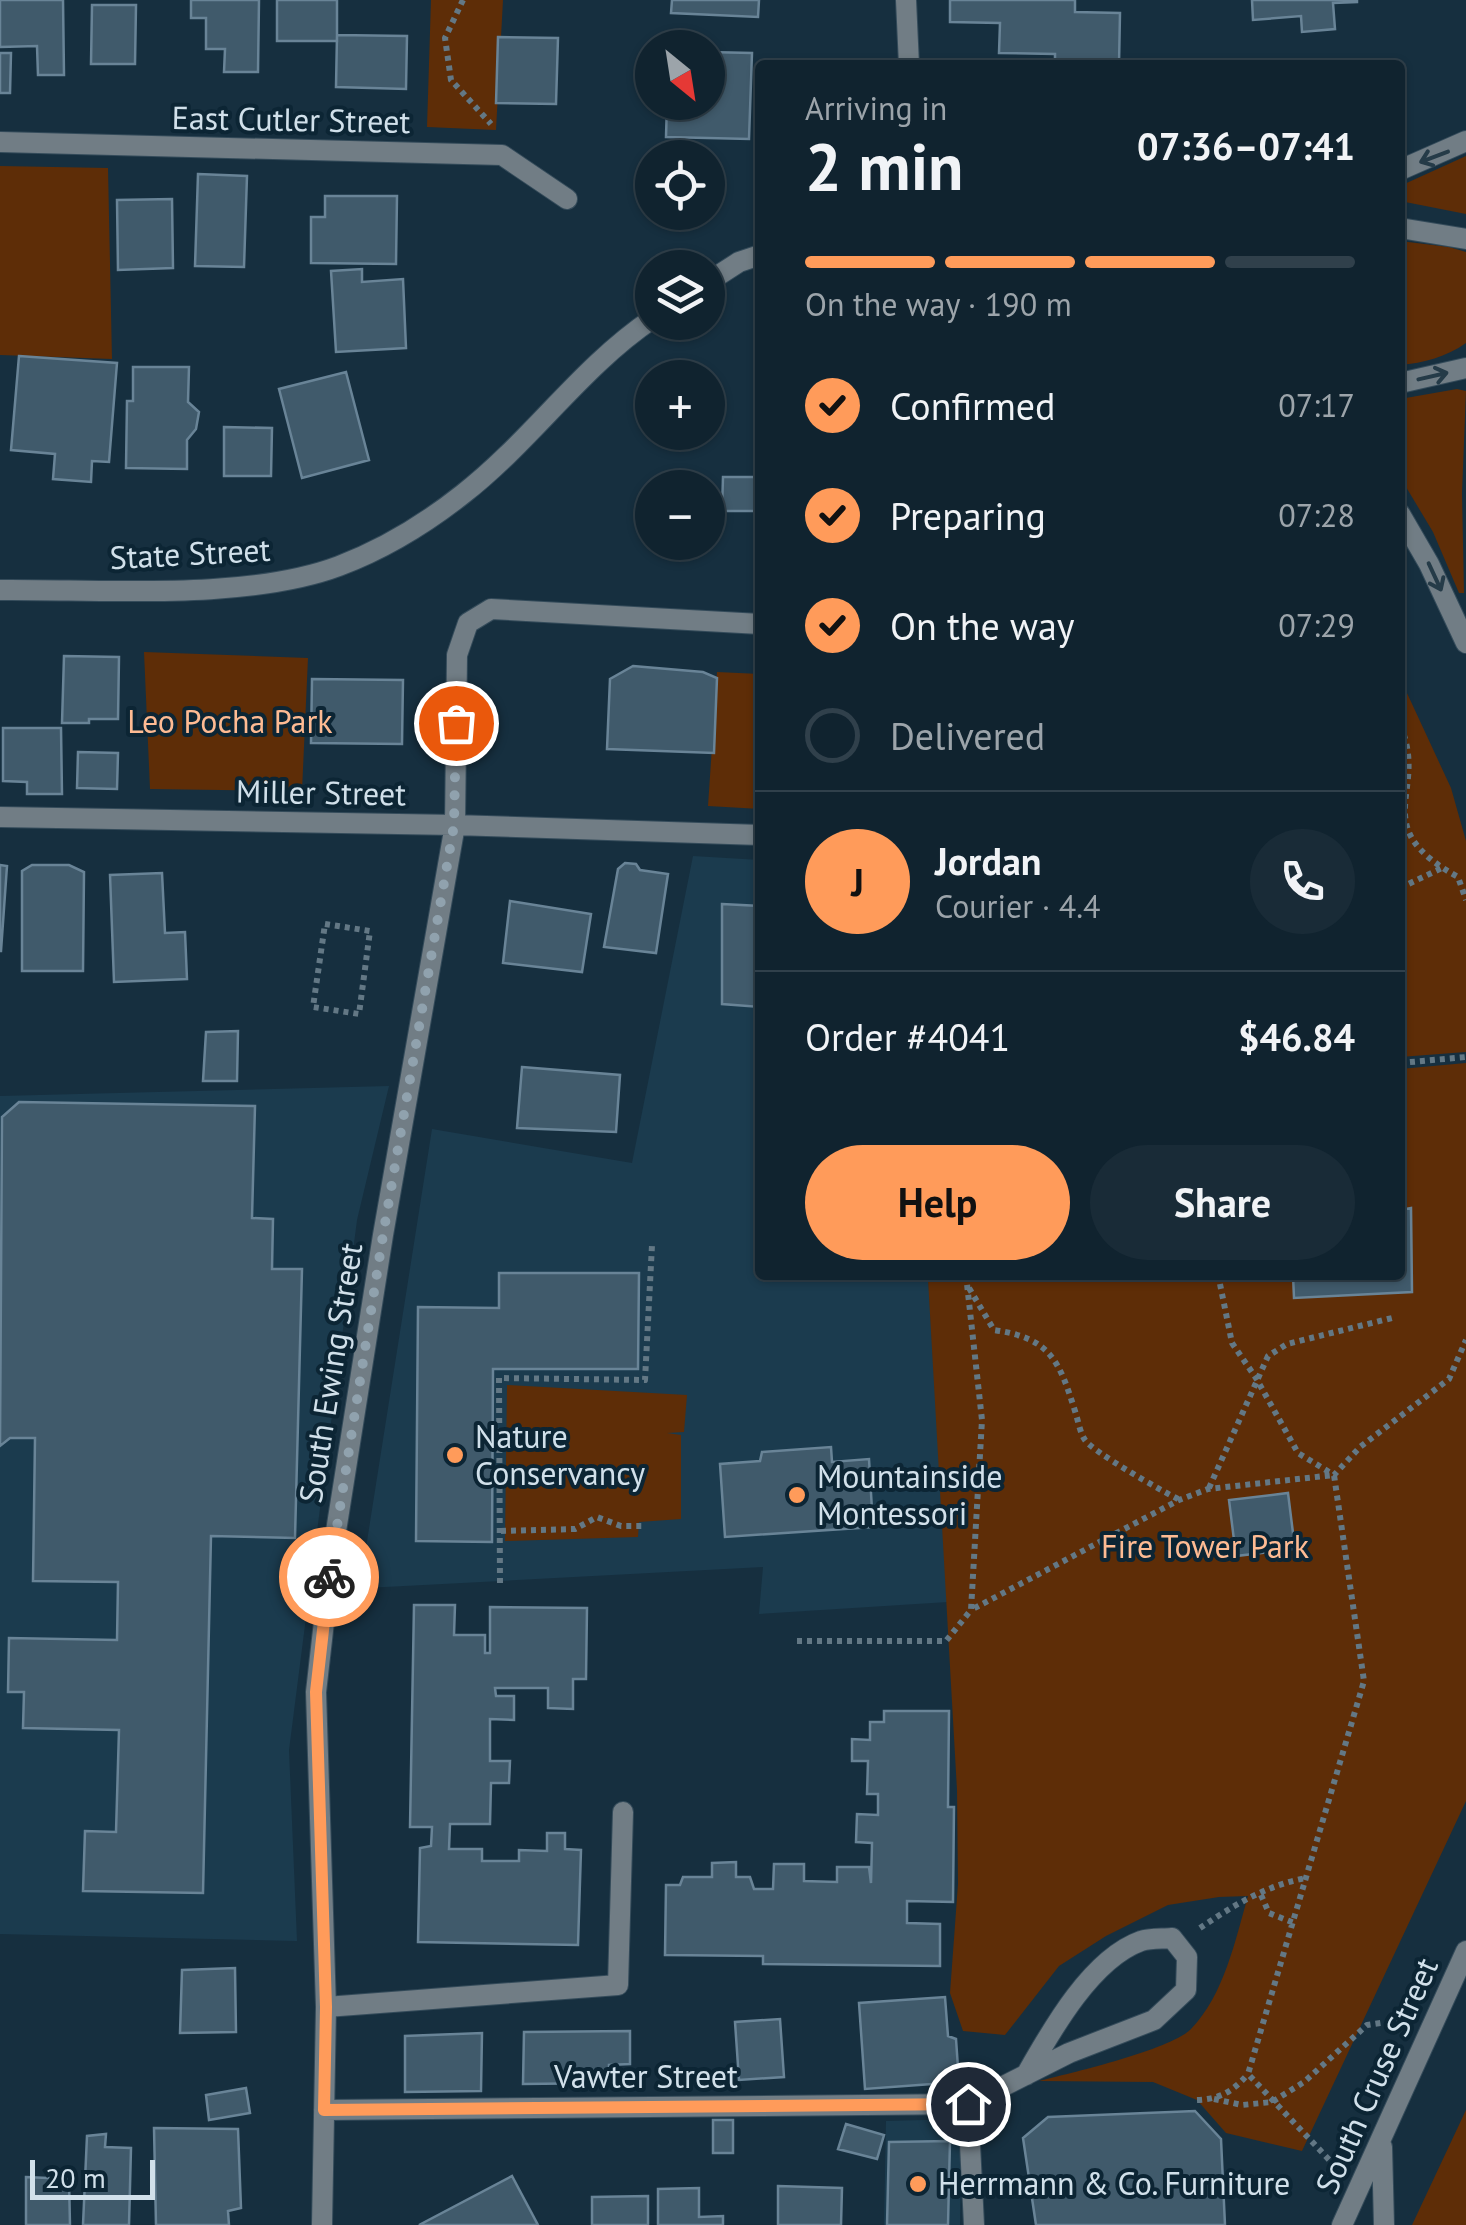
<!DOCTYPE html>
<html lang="en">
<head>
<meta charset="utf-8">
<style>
	body { margin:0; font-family:"PT Sans",sans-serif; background:#192b37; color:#f1f3f6; height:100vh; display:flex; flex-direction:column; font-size:38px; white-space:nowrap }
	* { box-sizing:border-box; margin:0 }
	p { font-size:32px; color:#9ca4aa }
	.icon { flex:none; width:55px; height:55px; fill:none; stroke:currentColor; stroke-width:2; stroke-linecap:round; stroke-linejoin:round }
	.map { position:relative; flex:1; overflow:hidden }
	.side { position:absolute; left:755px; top:60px; width:650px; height:1220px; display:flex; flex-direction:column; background:#10232f; border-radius:10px; box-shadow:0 2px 8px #0004,0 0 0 2px #30404b }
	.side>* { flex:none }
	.needle { width:65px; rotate:150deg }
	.buttons { position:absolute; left:635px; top:30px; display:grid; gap:20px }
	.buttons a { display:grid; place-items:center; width:90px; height:90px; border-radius:50%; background:#10232f; box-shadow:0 2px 8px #0004,0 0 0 2px #30404b; font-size:50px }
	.scale { position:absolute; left:30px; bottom:25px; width:125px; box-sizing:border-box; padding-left:10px; border:5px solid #d1e0ea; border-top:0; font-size:28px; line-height:35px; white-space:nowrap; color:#d1e0ea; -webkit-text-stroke:8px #0c2534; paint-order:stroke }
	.pin { position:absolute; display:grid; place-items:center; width:85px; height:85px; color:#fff; margin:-42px; border:5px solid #fff; border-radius:50%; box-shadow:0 2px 10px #0007 }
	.courier { position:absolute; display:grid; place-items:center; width:100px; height:100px; margin:-50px; border:8px solid #ff9b5a; border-radius:50%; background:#fff; color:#222; box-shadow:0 2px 12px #0007 }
	.summary em { font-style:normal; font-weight:600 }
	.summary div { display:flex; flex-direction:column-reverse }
	.summary { display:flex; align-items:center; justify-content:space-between; height:170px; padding:0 50px }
	h1 { font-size:65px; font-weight:600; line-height:75px }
	.bar { display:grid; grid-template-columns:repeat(4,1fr); gap:15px 10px; align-content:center; height:120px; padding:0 50px }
	.bar i { height:12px; border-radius:8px; background:#30404b }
	.bar .active { background:#ff9b5a }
	.bar p { grid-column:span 4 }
	.line { display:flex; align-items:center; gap:25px; padding:0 50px; border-top:2px solid #30404b }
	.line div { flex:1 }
	.round { display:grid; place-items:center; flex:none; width:105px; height:105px; border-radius:52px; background:#192b37 }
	ol { padding:0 50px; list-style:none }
	li { display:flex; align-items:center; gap:30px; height:110px }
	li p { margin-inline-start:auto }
	li .icon { padding:10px; border-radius:50%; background:#ff9b5a; color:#111; stroke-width:4 }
	li:last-child { color:#9ca4aa }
	li i { width:55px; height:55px; border:5px solid #30404b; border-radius:50% }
	.primary-button { display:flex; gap:20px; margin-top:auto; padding:20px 50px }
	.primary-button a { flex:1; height:115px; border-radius:60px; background:#ff9b5a; color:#111; font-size:40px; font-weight:600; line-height:115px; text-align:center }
	.primary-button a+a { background:#192b37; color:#f1f3f6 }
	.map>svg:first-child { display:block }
</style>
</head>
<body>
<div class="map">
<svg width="1466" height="2225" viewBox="0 0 1466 2225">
	<rect width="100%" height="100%" fill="#162f3f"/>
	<path fill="#1b3b4e" d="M 693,856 L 760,860 L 760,1275 L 928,1275 L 948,1602 L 759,1614 L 763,1567 L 366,1588 L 362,1573 L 432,1129 L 632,1163 Z
		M 389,1086 L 357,1220 L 289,1750 L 297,1941 L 0,1934 L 0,1096 Z
		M 962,2119 L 960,2225 L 884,2225 L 886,2121 Z"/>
	<path fill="#5e2d07" d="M 431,0 L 503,0 L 496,130 L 427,127 Z
		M 1466,156 L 1466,214 L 1400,201 L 1400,186 Z
		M 0,166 L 108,168 L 112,359 L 0,355 Z
		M 1400,241 L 1449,247 L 1466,252 L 1466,343 C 1446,357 1424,363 1400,365 Z
		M 1457,389 L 1466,391 L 1462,493 L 1464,593 L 1459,593 L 1433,532 L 1400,477 L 1400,399 Z
		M 144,652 L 308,658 L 302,791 L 150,789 Z
		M 717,672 L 760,674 L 760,809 L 708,806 Z
		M 1400,678 L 1451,788 L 1466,841 L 1466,1052 L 1400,1057 Z
		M 1466,1063 L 1466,1801 L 1302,2151 L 1226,2133 L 1197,2100 L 1153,2082 L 1039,2081 C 1071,2073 1170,2050 1191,2029 C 1224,1995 1235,1941 1248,1896 L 1219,1897 L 1168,1905 L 1106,1936 L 1059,1966 L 1005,2035 L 963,2031 L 950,1993 L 958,1884 L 957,1790 L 928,1279 L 938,1279 L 939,1275 L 1400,1275 L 1400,1069 Z
		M 507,1385 L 687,1395 L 684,1432 L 667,1433 L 681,1435 L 681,1519 L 639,1522 L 638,1537 L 505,1541 Z
		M 1466,2110 L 1466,2225 L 1412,2225 Z"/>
	<path fill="#405a6b" stroke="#698497" stroke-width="2.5" d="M 0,0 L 63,0 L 64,75 L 38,75 L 37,46 L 0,47 Z
		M 191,0 L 259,0 L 258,72 L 224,72 L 225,49 L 206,49 L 206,18 L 191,18 Z
		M 277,0 L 337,0 L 337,41 L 277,41 Z
		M 672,0 L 759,0 L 758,17 L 671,13 Z
		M 950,0 L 1075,0 L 1075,12 L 1120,13 L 1119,65 L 1055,65 L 1055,54 L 999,53 L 1000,23 L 950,22 Z
		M 1252,0 L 1357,0 L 1357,2 L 1333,3 L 1335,29 L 1302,32 L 1301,16 L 1253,20 Z
		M 92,5 L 136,5 L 135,64 L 91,64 Z
		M 337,35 L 407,36 L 406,89 L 336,87 Z
		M 498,37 L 558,38 L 556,104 L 496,103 Z
		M 708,52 L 752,53 L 749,139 L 666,137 L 667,102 L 708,102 Z
		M 0,53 L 11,53 L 10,93 L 0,93 Z
		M 198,174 L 247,176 L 244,267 L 195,266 Z
		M 325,196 L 397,196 L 396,264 L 311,263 L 311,217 L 325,217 Z
		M 172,199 L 173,268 L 118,270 L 117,200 Z
		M 362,269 L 362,282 L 403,279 L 406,348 L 336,352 L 331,271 Z
		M 19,356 L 117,363 L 109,462 L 92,461 L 91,482 L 53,479 L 55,454 L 11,450 Z
		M 133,367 L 189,367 L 188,402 L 199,412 L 196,429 L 187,440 L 187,469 L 126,468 L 127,401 L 133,401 Z
		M 346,372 L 369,460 L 302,478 L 279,389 Z
		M 224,427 L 272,428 L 271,476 L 224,476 Z
		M 723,477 L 759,477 L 759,511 L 722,511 Z
		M 64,656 L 119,657 L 118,719 L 89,719 L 89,723 L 62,723 Z
		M 633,666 L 703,672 L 717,678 L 714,753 L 607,749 L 610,679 Z
		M 312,679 L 403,680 L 402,744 L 311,743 Z
		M 3,728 L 61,728 L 62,794 L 27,794 L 27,782 L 3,781 Z
		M 78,752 L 118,753 L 117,789 L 77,788 Z
		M 625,863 L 636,864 L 640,870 L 668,874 L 656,953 L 604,947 L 618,869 Z
		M 0,865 L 7,866 L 1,951 L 0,951 Z
		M 32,865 L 69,865 L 84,872 L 83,971 L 22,971 L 22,871 Z
		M 162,873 L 165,933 L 185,932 L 187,979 L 114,982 L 110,875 Z
		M 510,901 L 591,914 L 582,972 L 503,963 Z
		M 722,904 L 760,906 L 760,1007 L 722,1004 Z
		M 238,1031 L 237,1081 L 203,1081 L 206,1032 Z
		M 522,1067 L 620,1075 L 616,1132 L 517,1128 Z
		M 19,1102 L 255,1106 L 252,1218 L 273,1219 L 272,1269 L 302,1269 L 295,1538 L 211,1536 L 203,1893 L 83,1891 L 85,1831 L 116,1832 L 119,1730 L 23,1728 L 24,1692 L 8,1692 L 9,1638 L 117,1640 L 118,1582 L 33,1581 L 35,1438 L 10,1438 L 0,1446 L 2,1117 Z
		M 1411,1208 L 1412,1292 L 1294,1298 L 1293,1275 L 1400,1275 L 1400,1210 Z
		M 499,1273 L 639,1273 L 638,1369 L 493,1369 L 492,1542 L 416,1541 L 418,1307 L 499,1308 Z
		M 831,1447 L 832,1462 L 869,1459 L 873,1527 L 725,1537 L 720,1464 L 760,1461 L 762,1452 Z
		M 1288,1493 L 1295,1549 L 1236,1556 L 1229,1500 Z
		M 414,1605 L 455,1605 L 454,1635 L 485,1635 L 485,1653 L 490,1653 L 490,1607 L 587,1608 L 586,1679 L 573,1679 L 573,1709 L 548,1708 L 548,1688 L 495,1688 L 496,1696 L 514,1696 L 514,1720 L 490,1719 L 490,1761 L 510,1761 L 509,1783 L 491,1783 L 490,1824 L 450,1824 L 449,1849 L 482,1849 L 482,1861 L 519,1861 L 519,1850 L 547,1851 L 547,1833 L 565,1833 L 565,1849 L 581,1850 L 578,1945 L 418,1942 L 420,1848 L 431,1846 L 432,1827 L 410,1827 Z
		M 884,1711 L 949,1711 L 948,1807 L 954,1807 L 953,1902 L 907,1901 L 907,1923 L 940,1924 L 940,1966 L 763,1964 L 763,1956 L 665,1955 L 666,1885 L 680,1885 L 683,1877 L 712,1877 L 712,1863 L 736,1862 L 736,1877 L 750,1877 L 754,1889 L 773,1889 L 774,1864 L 804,1864 L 804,1881 L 837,1882 L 837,1867 L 869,1867 L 871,1883 L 872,1843 L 856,1842 L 857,1814 L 878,1815 L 878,1794 L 867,1794 L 868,1761 L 852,1761 L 852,1739 L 870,1740 L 870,1722 L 884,1722 Z
		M 235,1968 L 236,2032 L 180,2033 L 182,1970 Z
		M 945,1997 L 948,2036 L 956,2039 L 959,2082 L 865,2089 L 859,2003 Z
		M 780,2019 L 784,2077 L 739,2080 L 735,2022 Z
		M 630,2031 L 630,2064 L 609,2065 L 609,2083 L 523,2084 L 524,2032 Z
		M 482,2033 L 481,2091 L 405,2092 L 405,2036 Z
		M 246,2088 L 250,2113 L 209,2120 L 206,2095 Z
		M 1195,2111 L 1221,2139 L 1225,2225 L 1036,2225 L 1023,2138 L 1048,2117 Z
		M 713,2120 L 733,2120 L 733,2153 L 713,2153 Z
		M 846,2124 L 884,2135 L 877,2159 L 838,2149 Z
		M 154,2128 L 238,2129 L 241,2208 L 228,2211 L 229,2225 L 156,2225 Z
		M 106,2134 L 105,2147 L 131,2148 L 129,2225 L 83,2225 L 87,2136 Z
		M 950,2141 L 948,2225 L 887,2225 L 889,2142 Z
		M 512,2176 L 538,2225 L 419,2225 Z
		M 26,2177 L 69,2179 L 70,2225 L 26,2225 Z
		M 778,2186 L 842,2188 L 841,2225 L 778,2225 Z
		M 699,2188 L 699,2217 L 723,2216 L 723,2225 L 658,2225 L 658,2189 Z
		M 648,2196 L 648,2225 L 592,2225 L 592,2197 Z"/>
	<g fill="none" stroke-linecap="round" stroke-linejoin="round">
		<defs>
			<path id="service" d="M 326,2007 L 618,1985 L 623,1812"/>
			<path id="minor" d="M 906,0 L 909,65
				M 0,142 L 502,155 L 567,199
				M 1400,170 L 1466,141
				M 1400,228 L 1466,239
				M 708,282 L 739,262 L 760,255
				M 1400,383 L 1466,368
				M 1400,514 L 1429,564 L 1466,643
				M 0,590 C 101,589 246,601 339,566 C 384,549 425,524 463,494 C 531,441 581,367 652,319
				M 0,817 L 455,825 L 760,835
				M 968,2104 L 974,2225
				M 324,2110 L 968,2104 L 1069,2053 L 1154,2020 L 1186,1990 L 1187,1957 L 1172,1938 C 1163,1939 1150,1938 1141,1941 C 1091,1959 1051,2031 1026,2075
				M 322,2225 L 326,2007 L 316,1692 L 330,1569 L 383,1235 L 455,825 L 457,655 L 468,623 L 491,609 L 760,624"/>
			<path id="tertiary" d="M 1382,2147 L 1384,2225
				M 1342,2225 L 1466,1951"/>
		</defs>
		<use href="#service" stroke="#344b5a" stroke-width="22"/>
		<use href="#minor" stroke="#344b5a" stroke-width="22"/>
		<use href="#tertiary" stroke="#344b5a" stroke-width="22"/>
		<path stroke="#637885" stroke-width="6" stroke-dasharray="5 5" stroke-linecap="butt" d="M 463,0 L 445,38 L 451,80 L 491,124
			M 1400,725 C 1430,792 1364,825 1458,877 L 1466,900
			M 1400,888 L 1442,868
			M 325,924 L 370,931 L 359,1014 L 313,1007 Z
			M 1400,1063 L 1466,1057
			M 966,1275 L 982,1420 L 971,1610 L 1179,1500 L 1208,1489 L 1334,1475 L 1364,1681 L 1248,2074 L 1335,2166
			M 1220,1284 L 1232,1343 L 1256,1378 L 1298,1453 L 1334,1475 L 1360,1447 L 1449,1379 L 1466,1340
			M 969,1288 L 994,1330 C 1050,1338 1059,1360 1075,1411 C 1078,1420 1080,1433 1085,1440 C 1093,1452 1162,1491 1178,1499
			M 1209,1488 L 1268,1356 L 1287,1344 L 1396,1317
			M 501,1531 L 575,1529 L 597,1517 L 621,1526 L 643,1526
			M 500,1583 L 499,1378 L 645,1380 L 652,1245
			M 797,1641 L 946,1641 L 971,1610
			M 1261,1895 L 1269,1913 L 1294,1923
			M 1200,1928 C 1232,1906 1267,1885 1306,1878
			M 1214,2099 L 1242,2105 L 1272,2102 L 1304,2082 L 1367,2025 L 1402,2020
			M 1197,2100 C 1221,2099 1233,2091 1248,2074"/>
		<use href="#service" stroke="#717d85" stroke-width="20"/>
		<use href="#minor" stroke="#717d85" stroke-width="20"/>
		<use href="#tertiary" stroke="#717d85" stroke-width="20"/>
	</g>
	<defs><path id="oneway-shaft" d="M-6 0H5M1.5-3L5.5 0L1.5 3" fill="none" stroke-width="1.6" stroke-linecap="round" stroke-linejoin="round" transform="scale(2.5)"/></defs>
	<g stroke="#253b48">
		<use href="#oneway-shaft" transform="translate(1434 157) rotate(159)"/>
		<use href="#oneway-shaft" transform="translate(1433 376) rotate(-13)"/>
		<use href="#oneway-shaft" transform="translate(1435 577) rotate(65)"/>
	</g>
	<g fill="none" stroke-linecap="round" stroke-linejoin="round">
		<path stroke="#90a2ae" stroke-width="10" stroke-dasharray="0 18" d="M 329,1577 L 383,1235 L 454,825 L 456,723"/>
		<path stroke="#ff9b5a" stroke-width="12" d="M 329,1577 L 316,1692 L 326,2007 L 324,2110 L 968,2104"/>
	</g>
	<g fill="#ff9b5a" stroke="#0c2534" stroke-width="4">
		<circle cx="455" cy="1455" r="10"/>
		<circle cx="797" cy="1495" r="10"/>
		<circle cx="918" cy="2184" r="10"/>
	</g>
	<g text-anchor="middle" stroke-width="8" stroke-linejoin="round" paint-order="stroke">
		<g font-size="32" fill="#d1e0ea" stroke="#0c2534">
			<text transform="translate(291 120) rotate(1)" y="11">East Cutler Street</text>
			<text transform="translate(190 554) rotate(-3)" y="11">State Street</text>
			<text transform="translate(321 793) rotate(1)" y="11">Miller Street</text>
			<text transform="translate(331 1373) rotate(-81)" y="11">South Ewing Street</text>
			<text transform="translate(1377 2076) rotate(-66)" y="11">South Cruse Street</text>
			<text x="646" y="2088">Vawter Street</text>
		</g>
		<g font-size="32" fill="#febb93" stroke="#0c2534">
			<text x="230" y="733">Leo Pocha Park</text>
			<text x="1205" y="1558">Fire Tower Park</text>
		</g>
		<g font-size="32" fill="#d1e0ea" stroke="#0c2534" text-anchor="start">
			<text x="475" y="1448">Nature<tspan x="475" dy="37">Conservancy</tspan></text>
			<text x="817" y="1488">Mountainside<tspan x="817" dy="37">Montessori</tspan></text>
			<text x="938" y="2195">Herrmann &amp; Co. Furniture</text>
		</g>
	</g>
</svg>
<div class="buttons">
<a><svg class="needle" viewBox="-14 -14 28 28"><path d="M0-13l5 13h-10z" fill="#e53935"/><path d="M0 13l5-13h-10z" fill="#9ca4aa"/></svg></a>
<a><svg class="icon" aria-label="locate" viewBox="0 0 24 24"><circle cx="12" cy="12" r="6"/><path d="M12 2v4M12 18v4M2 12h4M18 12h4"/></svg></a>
<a><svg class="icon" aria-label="layers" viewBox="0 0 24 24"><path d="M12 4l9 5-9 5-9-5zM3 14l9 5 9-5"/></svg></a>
<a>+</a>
<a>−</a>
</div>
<div class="scale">20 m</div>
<div class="pin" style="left:456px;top:723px;background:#ea580c"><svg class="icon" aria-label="bag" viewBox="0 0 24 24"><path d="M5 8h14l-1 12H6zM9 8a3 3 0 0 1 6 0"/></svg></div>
<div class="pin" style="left:968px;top:2104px;background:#1f2937"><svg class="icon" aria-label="home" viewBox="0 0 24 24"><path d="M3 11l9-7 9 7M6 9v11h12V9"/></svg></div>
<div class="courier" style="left:329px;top:1577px"><svg class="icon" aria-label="bike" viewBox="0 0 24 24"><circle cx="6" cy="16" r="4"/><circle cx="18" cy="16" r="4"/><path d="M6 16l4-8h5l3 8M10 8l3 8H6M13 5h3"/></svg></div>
<section class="side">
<div class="summary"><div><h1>2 min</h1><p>Arriving in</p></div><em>07:36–07:41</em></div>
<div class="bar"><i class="active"></i><i class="active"></i><i class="active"></i><i></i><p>On the way · 190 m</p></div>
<ol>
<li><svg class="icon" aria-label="check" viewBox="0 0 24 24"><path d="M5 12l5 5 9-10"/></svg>Confirmed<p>07:17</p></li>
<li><svg class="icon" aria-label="check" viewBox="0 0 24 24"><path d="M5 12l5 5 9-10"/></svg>Preparing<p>07:28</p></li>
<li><svg class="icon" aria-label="check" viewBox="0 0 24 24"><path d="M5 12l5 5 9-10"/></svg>On the way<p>07:29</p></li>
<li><i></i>Delivered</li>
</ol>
<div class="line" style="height:180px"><b class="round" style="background:#ff9b5a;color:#111">J</b><div><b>Jordan</b><p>Courier · 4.4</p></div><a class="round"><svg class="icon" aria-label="phone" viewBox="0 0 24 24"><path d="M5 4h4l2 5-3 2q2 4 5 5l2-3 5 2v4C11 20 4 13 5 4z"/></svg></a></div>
<div class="line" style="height:130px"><div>Order #4041</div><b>$46.84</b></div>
<div class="primary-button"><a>Help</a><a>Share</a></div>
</section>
</div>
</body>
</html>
